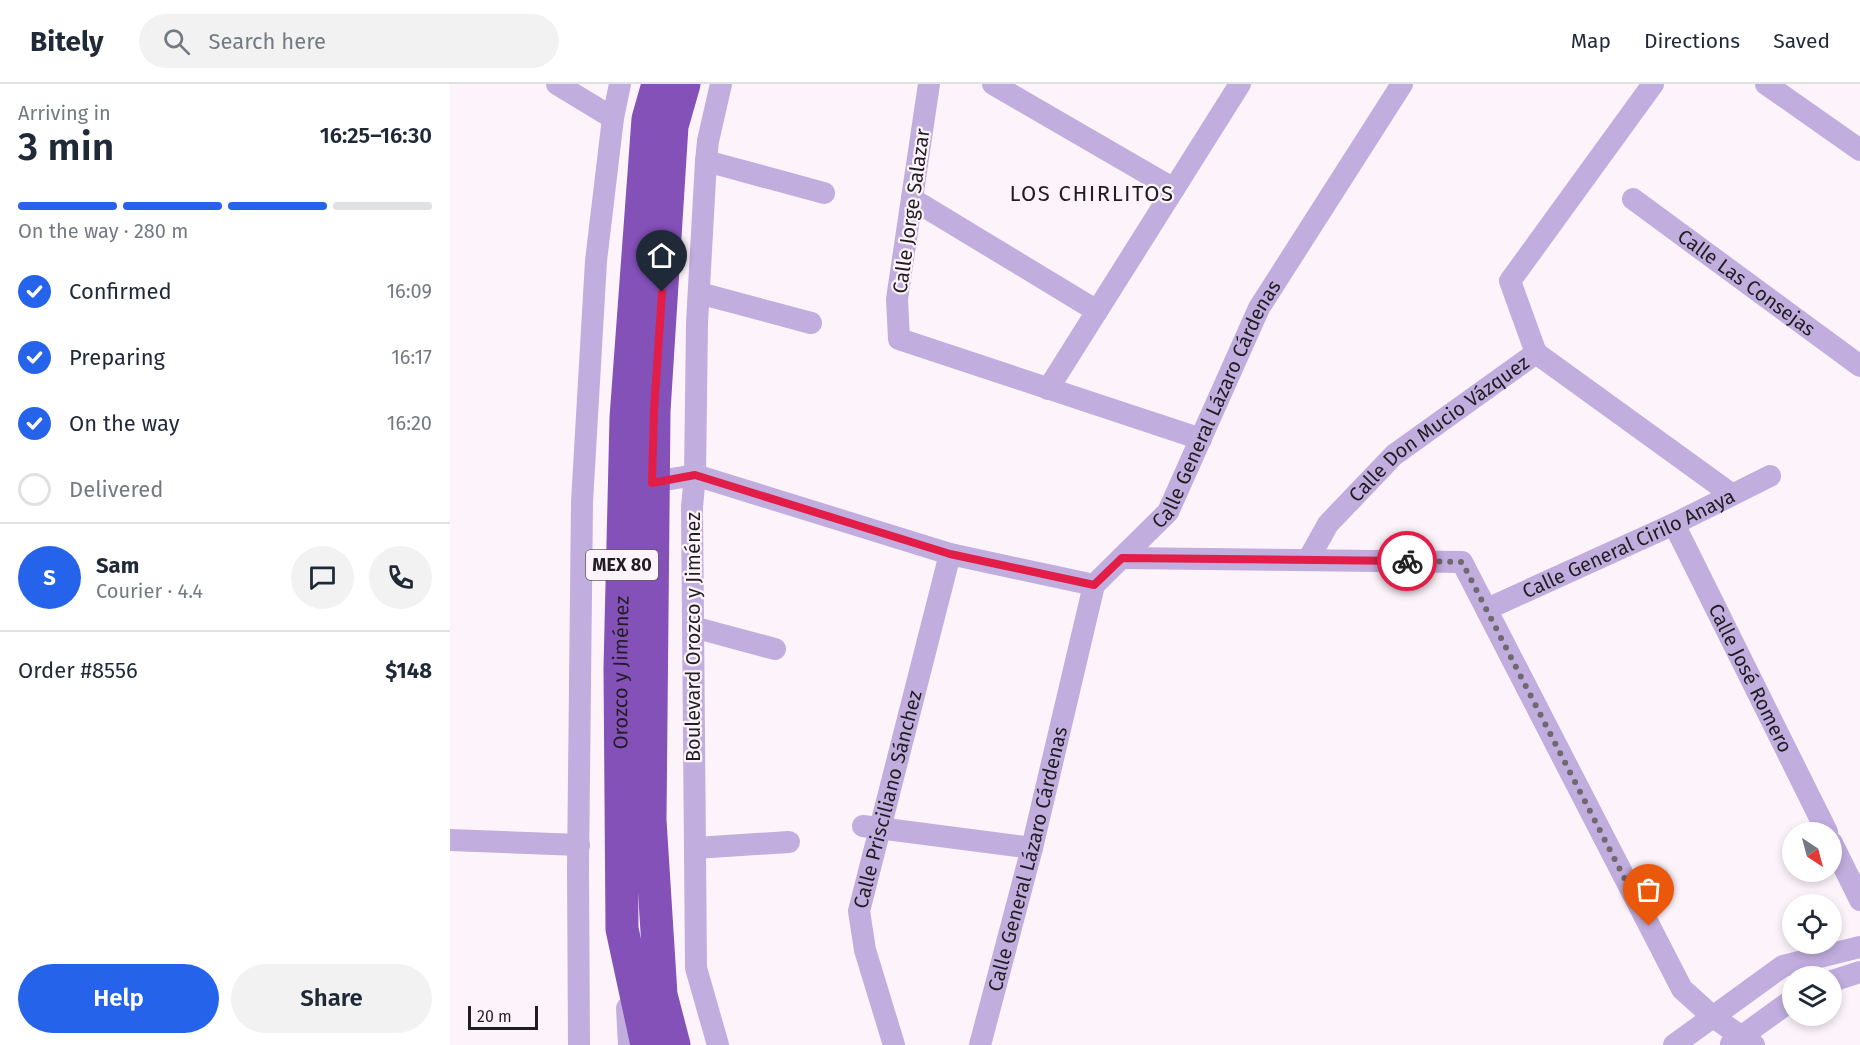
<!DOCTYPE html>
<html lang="en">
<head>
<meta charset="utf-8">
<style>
	body { margin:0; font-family:"Fira Sans",sans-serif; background:#f2f2f3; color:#1f2937; height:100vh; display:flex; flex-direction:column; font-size:22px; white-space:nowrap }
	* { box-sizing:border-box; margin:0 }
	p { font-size:20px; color:#747a83 }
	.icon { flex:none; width:33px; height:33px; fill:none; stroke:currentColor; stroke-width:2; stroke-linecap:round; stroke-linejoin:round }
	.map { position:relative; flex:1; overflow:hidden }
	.side { display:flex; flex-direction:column; background:#fff; width:450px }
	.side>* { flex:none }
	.needle { width:39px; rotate:144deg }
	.buttons { position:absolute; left:1332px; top:738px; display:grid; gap:12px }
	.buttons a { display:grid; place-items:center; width:60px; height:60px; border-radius:50%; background:#fff; box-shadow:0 3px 9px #0003; font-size:30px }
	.scale { position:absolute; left:18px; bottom:15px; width:70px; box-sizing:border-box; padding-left:6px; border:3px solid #211e21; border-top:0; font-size:16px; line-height:21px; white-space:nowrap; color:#211e21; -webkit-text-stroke:4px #fdf4fb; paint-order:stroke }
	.pin { position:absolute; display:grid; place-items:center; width:51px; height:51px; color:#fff; margin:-62px -26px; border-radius:50% 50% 50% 0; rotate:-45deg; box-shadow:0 0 6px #0007 }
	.pin .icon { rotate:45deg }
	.courier { position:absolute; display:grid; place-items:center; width:60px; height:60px; margin:-30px; border:4px solid #e11d48; border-radius:50%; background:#fff; color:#222; box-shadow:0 2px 8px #0007 }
	.overview em { font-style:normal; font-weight:600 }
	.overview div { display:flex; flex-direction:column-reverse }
	.overview { display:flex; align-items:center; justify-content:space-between; height:102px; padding:0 18px }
	h1 { font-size:39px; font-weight:600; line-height:45px }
	.bar { display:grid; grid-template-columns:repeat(4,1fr); gap:9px 6px; align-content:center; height:72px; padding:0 18px }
	.bar i { height:8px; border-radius:4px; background:#e0e1e3 }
	.bar .selected { background:#2563eb }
	.bar p { grid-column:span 4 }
	.line { display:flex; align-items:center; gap:15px; padding:0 18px; border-top:2px solid #e0e1e3 }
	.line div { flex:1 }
	.round { display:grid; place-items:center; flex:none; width:63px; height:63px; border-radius:32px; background:#f2f2f3 }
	ol { padding:0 18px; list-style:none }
	li { display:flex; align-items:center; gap:18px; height:66px }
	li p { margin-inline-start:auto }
	li .icon { padding:6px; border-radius:50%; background:#2563eb; color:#fff; stroke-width:4 }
	li:last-child { color:#747a83 }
	li i { width:33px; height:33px; border:3px solid #e0e1e3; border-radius:50% }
	.button { display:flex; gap:12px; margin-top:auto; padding:12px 18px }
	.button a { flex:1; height:69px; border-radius:36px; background:#2563eb; color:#fff; font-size:24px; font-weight:600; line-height:69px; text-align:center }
	.button a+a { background:#f2f2f3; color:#1f2937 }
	header { display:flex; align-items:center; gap:36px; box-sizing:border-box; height:84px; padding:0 30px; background:#fff; border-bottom:2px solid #e0e1e3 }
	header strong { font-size:28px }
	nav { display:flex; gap:33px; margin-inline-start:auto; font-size:21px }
	.search { width:420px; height:54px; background:#f2f2f3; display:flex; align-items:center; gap:15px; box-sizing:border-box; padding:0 21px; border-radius:33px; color:#747a83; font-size:22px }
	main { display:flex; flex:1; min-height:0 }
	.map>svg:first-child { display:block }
</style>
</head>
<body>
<header>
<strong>Bitely</strong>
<div class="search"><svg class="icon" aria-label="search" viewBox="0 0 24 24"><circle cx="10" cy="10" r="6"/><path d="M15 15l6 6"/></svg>Search here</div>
<nav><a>Map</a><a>Directions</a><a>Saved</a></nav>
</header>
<main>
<section class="side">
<div class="overview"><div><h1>3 min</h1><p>Arriving in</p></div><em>16:25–16:30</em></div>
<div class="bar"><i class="selected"></i><i class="selected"></i><i class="selected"></i><i></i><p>On the way · 280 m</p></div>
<ol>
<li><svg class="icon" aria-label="check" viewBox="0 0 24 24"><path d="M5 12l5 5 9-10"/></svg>Confirmed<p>16:09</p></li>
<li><svg class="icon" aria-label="check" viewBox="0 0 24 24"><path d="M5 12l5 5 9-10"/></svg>Preparing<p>16:17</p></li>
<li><svg class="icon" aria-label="check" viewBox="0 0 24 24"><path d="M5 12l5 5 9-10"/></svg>On the way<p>16:20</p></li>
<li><i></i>Delivered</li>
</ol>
<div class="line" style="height:108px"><b class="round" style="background:#2563eb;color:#fff">S</b><div><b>Sam</b><p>Courier · 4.4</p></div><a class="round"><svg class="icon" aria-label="chat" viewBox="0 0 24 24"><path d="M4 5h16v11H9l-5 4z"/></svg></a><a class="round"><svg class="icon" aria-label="phone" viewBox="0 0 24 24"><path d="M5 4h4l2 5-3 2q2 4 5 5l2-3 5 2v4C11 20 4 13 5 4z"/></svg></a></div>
<div class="line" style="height:78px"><div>Order #8556</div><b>$148</b></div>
<div class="button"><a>Help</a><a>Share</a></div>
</section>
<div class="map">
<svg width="1410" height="961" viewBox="0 0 1410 961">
	<rect width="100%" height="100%" fill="#fdf4fb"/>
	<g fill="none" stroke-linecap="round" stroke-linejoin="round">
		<g stroke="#c1adde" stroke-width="22">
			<path d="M 107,0 L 163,34"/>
			<path d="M 479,0 L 447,215 L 449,255 L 751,355"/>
			<path d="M 543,0 L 724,105"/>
			<path d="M 1316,0 L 1410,66"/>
			<path d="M 256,77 L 374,109"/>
			<path d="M 462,115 L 647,227"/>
			<path id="s1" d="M 1183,115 L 1410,282"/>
			<path d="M 249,209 L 361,239"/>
			<path d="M 1086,269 L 1060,197 L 1203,0"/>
			<path d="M 1086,269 L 1281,410"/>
			<path d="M 598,305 L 790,0"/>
			<path d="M 191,400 L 245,391 L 500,470 L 644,501"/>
			<path id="s2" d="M 1224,440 L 1377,748"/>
			<path d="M 672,474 L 1012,478 L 1232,905 L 1263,933 L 1304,961"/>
			<path id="s3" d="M 858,476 L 878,440 L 944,371 L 1086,269"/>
			<path id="s4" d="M 1037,525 L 1224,440 L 1320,392"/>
			<path d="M 243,543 L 325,565"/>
			<path d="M 413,742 L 582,764"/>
			<path d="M 0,756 L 129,761"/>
			<path d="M 1382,759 L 1410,816"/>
			<path d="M 245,764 L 339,758"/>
			<path d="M 1382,897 L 1410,888"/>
			<path d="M 177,924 L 179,961"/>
			<path d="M 1281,960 L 1342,916"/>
			<path d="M 129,961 L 128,784 L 132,418 L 146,177 L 163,34 L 170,0"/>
			<path d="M 268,961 L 246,884 L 242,423 L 245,391 L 247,239 L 256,77 L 258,57 L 271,0"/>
			<path id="s5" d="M 444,961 L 415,866 L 409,827 L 500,470"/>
			<path id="s6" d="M 530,961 L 582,764 L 644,501 L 718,428 L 809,224 L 952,0"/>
			<path d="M 1224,961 L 1333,882 L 1410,863"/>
		</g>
		<g stroke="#8451b9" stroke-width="33">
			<path id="s7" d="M 197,961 L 172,845 L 170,584 L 176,334 L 198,35 L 208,0"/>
			<path d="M 224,961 L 211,911 L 200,736 L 204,327 L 222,42 L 234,0"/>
		</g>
	</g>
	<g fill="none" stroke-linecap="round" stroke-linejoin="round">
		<path stroke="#6e696d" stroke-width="6" stroke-dasharray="0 10.8" d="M 957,477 L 1012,478 L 1199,842"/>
		<path stroke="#e11d48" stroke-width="8" d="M 212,208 L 204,327 L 202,399 L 245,391 L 500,470 L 644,501 L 672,474 L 957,477"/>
	</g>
	<g text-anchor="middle" stroke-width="4.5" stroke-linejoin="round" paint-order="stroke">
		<rect fill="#fdf4fb" stroke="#635e62" stroke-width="1.5" x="136" y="466" width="72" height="30" rx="4.5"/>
		<g font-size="18" font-weight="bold" fill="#211e21">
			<text x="172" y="487">MEX 80</text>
		</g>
		<g font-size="20" fill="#211e21" stroke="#fdf4fb">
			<text transform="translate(461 127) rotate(-82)" y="7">Calle Jorge Salazar</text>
			<text dy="7" stroke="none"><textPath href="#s1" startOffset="141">Calle Las Consejas</textPath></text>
			<text dy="7" stroke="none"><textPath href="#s6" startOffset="696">Calle General Lázaro Cárdenas</textPath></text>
			<text dy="7" stroke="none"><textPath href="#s3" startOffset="188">Calle Don Mucio Vázquez</textPath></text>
			<text dy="7" stroke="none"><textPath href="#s4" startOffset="156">Calle General Cirilo Anaya</textPath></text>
			<text transform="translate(243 553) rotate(-90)" y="7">Boulevard Orozco y Jiménez</text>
			<text dy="7" stroke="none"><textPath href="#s7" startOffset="375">Orozco y Jiménez</textPath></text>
			<text dy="7" stroke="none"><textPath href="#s2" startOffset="172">Calle José Romero</textPath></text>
			<text dy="7" stroke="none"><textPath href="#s5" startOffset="254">Calle Prisciliano Sánchez</textPath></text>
			<text dy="7" stroke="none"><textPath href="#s6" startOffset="192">Calle General Lázaro Cárdenas</textPath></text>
		</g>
		<g font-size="22" letter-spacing="1.5" fill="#211e21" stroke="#fdf4fb">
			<text x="642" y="117">LOS CHIRLITOS</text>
		</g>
	</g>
</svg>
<div class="buttons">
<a><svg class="needle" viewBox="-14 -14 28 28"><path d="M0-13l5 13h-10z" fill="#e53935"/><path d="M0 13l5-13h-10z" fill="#747a83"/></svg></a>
<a><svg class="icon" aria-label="locate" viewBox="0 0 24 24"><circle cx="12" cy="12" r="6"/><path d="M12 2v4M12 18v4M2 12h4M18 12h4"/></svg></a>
<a><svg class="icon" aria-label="layers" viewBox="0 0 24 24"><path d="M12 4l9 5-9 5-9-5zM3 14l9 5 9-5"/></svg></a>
</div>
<div class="scale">20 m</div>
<div class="pin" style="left:1199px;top:842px;background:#ea580c"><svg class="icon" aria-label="bag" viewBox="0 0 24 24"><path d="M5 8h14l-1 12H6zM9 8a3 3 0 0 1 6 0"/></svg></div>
<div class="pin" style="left:212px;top:208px;background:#1f2937"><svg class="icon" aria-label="home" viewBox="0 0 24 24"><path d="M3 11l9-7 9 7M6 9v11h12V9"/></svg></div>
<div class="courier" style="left:957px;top:477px"><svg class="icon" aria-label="bike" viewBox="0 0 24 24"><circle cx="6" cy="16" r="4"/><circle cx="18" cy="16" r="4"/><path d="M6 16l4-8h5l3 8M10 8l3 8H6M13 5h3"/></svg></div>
</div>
</main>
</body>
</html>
